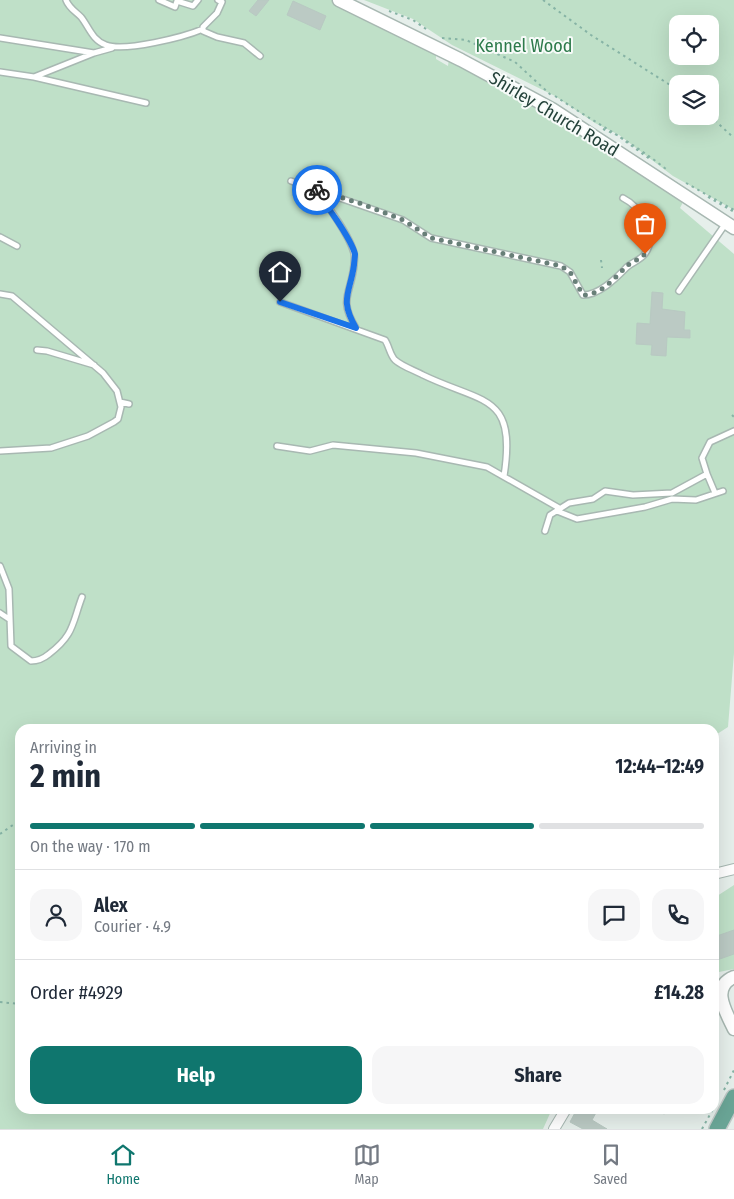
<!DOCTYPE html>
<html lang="en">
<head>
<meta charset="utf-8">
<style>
	body { margin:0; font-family:"Fira Sans Condensed",sans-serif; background:#f6f6f7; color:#1f2937; height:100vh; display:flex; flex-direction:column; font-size:19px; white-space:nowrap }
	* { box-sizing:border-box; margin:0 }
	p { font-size:16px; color:#747a83 }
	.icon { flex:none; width:28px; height:28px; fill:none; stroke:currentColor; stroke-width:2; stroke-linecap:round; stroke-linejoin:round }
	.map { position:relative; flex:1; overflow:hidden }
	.details { position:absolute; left:15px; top:724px; width:704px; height:390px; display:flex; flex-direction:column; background:#fff; border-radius:15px; box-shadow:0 5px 20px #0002 }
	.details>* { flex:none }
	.tools { position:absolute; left:669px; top:15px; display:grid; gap:10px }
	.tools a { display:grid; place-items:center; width:50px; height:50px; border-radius:10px; background:#fff; box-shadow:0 5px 20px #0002; font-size:25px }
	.pin { position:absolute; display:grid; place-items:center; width:42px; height:42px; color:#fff; margin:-51px -21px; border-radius:50% 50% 50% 0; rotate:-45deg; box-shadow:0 0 5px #0007 }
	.pin .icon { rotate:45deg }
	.courier { position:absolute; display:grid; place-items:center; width:50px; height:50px; margin:-25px; border:4px solid #1a73e8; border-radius:50%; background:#fff; color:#222; box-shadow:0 1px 6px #0007 }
	.overview em { font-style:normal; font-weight:700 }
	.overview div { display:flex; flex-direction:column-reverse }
	.overview { display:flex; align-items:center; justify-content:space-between; height:85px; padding:0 15px }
	h1 { font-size:32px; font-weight:700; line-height:38px }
	.bar { display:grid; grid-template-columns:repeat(4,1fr); gap:8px 5px; align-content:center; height:60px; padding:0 15px }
	.bar i { height:6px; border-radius:4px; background:#e0e1e3 }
	.bar .selected { background:#0f766e }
	.bar p { grid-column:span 4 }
	.line { display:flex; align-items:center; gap:12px; padding:0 15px; border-top:1px solid #e0e1e3 }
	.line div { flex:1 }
	.round { display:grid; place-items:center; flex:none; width:52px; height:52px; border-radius:15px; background:#f6f6f7 }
	.primary-button { display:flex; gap:10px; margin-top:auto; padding:10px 15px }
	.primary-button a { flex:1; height:58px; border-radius:15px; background:#0f766e; color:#fff; font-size:20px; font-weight:700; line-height:58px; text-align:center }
	.primary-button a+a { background:#f6f6f7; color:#1f2937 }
	.dock { display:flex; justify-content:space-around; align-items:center; height:70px; border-top:1px solid #e0e1e3; background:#fff; font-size:14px; color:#747a83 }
	.dock a { display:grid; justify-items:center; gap:2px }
	.dock .selected { color:#0f766e }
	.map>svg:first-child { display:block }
</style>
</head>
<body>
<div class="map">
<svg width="734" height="1129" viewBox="0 0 734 1129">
	<rect width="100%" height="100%" fill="#e6efeb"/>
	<path fill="#bfe0c8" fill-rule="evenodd" d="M 0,0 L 339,0 L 436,54 L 436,59 L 448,66 L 449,58 L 567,122 L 684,200 L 680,208 L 734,254 L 734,653 L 728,727 L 714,736 L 714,729 L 20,729 L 20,1109 L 552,1109 L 543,1129 L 0,1129 Z
		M 364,0 L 734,0 L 734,210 L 673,176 L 619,135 L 595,123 L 555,96 L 452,45 L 413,19 ZM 678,24 L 710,24 L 710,56 L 678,56 ZM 678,84 L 710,84 L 710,116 L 678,116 Z
		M 734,885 L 734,969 L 714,973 L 714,898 Z"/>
	<path fill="#bbcac4" stroke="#b8c9c2" d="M 258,0 L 269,0 L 256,16 L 249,11 Z
		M 293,1 L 326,16 L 320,30 L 287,15 Z
		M 652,292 L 663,293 L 662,309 L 685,312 L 684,330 L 690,330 L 690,338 L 667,337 L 666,356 L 651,355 L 652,345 L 636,344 L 637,323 L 650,324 Z
		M 734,930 L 734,954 L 717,960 L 716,957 L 714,957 L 714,937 Z
		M 577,1109 L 598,1109 L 592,1120 L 607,1129 L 583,1129 L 570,1122 Z"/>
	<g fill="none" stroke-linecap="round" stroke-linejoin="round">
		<defs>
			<path id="service" d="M 66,0 C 69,8 75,11 81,17 C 89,27 92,40 106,45 C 125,52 184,37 203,29
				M 159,0 L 175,7 L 177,1 L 193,6 L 198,0
				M 218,0 L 222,2 L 217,13 L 203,27 L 203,31 L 217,37 L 244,43 L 260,56
				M 0,38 L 94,53 L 112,48
				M 0,72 L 34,77 L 94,53
				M 34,77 L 146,103
				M 291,181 L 403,220 L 431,238 L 561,266 L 570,272 L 583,295 C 599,295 615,279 625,269 C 630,263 639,261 644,255 C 660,235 641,207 623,198
				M 315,191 C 327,203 350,237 354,253 C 355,257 354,262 354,265 C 351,294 338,299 356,328
				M 0,237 L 17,246
				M 679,291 L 726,223
				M 0,294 L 12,296 L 103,373 L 117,391 L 121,407 L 118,419 L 114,422 L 88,436 L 51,448 L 0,451
				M 280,302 L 385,340 C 389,346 390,355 395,360 C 403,367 414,370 423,375 C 483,404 517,393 504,476
				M 37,350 L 47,351 L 94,365
				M 120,402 L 129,404
				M 277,446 L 310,451 L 333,445 L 416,453 L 487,467 L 559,508
				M 707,474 L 715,493
				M 557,511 L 577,519 L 645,507 L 672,499 L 696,500 L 723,491
				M 545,531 L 550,515 L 569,503 L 593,499 L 605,491 L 633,495 L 672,493 L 707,474 L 702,458 L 710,442 L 734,431
				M 0,566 L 9,589 L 11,646 L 31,661 C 38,661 43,659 49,654 C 74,635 72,624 82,597
				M 0,613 L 9,619
				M 663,1109 L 664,1110"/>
			<path id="minor" d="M 714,874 L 734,869
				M 554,1129 L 566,1109"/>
			<path id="tertiary" d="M 339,0 L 461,60 L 552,109 L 734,228
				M 734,977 C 710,987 726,1012 734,1029"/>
			<path id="primary" d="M 717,1129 L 734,1097"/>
		</defs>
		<use href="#service" stroke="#a8b8b2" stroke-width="8"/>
		<use href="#minor" stroke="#a8b8b2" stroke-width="12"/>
		<use href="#tertiary" stroke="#a8b8b2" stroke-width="15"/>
		<use href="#primary" stroke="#c2cac8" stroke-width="18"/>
		<path stroke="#86b3a5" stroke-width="2" stroke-dasharray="2.5 4" stroke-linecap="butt" d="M 543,0 L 591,35 L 678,90
			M 389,11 L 413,20 L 429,31
			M 442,38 L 466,40 L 515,62 L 552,96
			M 555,96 C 592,121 631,141 666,169
			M 710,116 L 734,138
			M 603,129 L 617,135 L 651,160
			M 686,183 L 734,210
			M 708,197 L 734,212
			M 601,260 L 602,268
			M 732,415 L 734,417
			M 0,834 L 20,820
			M 0,1002 L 20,1004
			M 724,1090 L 734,1070
			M 702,1129 L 713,1109"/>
		<use href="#service" stroke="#fff" stroke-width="5"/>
		<use href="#minor" stroke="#fff" stroke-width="10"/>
		<use href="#tertiary" stroke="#fff" stroke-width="12"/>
		<use href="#primary" stroke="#6aa596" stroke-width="15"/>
	</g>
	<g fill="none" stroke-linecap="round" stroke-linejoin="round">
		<path stroke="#687f78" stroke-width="5" stroke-dasharray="0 9" d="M 317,190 L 359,203 L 403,220 L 431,238 L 561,266 L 570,272 L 583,295 C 602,295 616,276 628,265 C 634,261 640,259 645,254"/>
		<path stroke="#1a73e8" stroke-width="6" d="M 280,302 L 356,328 C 339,299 350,294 354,265 C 354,262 355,257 355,254 C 351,239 324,200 313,189 L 317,190"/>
	</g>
	<g text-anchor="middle" stroke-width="4" stroke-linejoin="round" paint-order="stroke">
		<g font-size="18" fill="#2d7a4b" stroke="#f7fbf9">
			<text x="524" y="52">Kennel Wood</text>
		</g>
		<g font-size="18" fill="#24423a" stroke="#f7fbf9">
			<text transform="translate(554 114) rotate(31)" y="6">Shirley Church Road</text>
		</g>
	</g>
</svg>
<div class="tools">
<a><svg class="icon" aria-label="locate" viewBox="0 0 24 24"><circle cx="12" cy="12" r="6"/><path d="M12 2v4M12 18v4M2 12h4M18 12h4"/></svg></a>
<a><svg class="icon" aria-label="layers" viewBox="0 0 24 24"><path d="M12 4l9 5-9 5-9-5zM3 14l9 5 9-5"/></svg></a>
</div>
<div class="pin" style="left:645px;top:254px;background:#ea580c"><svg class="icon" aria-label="bag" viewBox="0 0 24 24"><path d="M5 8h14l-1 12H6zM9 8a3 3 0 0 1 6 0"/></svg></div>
<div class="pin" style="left:280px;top:302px;background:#1f2937"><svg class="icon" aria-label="home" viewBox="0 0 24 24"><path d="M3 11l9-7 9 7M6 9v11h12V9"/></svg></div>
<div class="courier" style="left:317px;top:190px"><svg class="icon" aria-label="bike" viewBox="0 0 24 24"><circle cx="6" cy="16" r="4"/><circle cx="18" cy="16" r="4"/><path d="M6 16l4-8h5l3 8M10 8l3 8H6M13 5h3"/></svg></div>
<section class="details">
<div class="overview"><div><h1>2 min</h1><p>Arriving in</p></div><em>12:44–12:49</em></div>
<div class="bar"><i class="selected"></i><i class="selected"></i><i class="selected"></i><i></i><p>On the way · 170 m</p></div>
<div class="line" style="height:90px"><a class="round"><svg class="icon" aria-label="person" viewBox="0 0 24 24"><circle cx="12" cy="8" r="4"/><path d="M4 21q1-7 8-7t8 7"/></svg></a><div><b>Alex</b><p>Courier · 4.9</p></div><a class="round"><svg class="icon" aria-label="chat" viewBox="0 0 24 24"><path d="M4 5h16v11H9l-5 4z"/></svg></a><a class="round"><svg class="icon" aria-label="phone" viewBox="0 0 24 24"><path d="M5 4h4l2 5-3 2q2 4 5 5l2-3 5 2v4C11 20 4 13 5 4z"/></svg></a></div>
<div class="line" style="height:65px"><div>Order #4929</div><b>£14.28</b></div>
<div class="primary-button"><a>Help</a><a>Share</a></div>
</section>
</div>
<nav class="dock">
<a class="selected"><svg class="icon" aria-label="home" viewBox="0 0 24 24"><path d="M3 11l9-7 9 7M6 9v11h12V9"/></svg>Home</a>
<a><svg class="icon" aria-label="map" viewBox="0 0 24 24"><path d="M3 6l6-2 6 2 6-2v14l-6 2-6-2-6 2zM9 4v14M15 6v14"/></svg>Map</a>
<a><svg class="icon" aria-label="saved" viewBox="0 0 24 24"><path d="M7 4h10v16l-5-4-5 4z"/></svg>Saved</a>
</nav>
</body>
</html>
